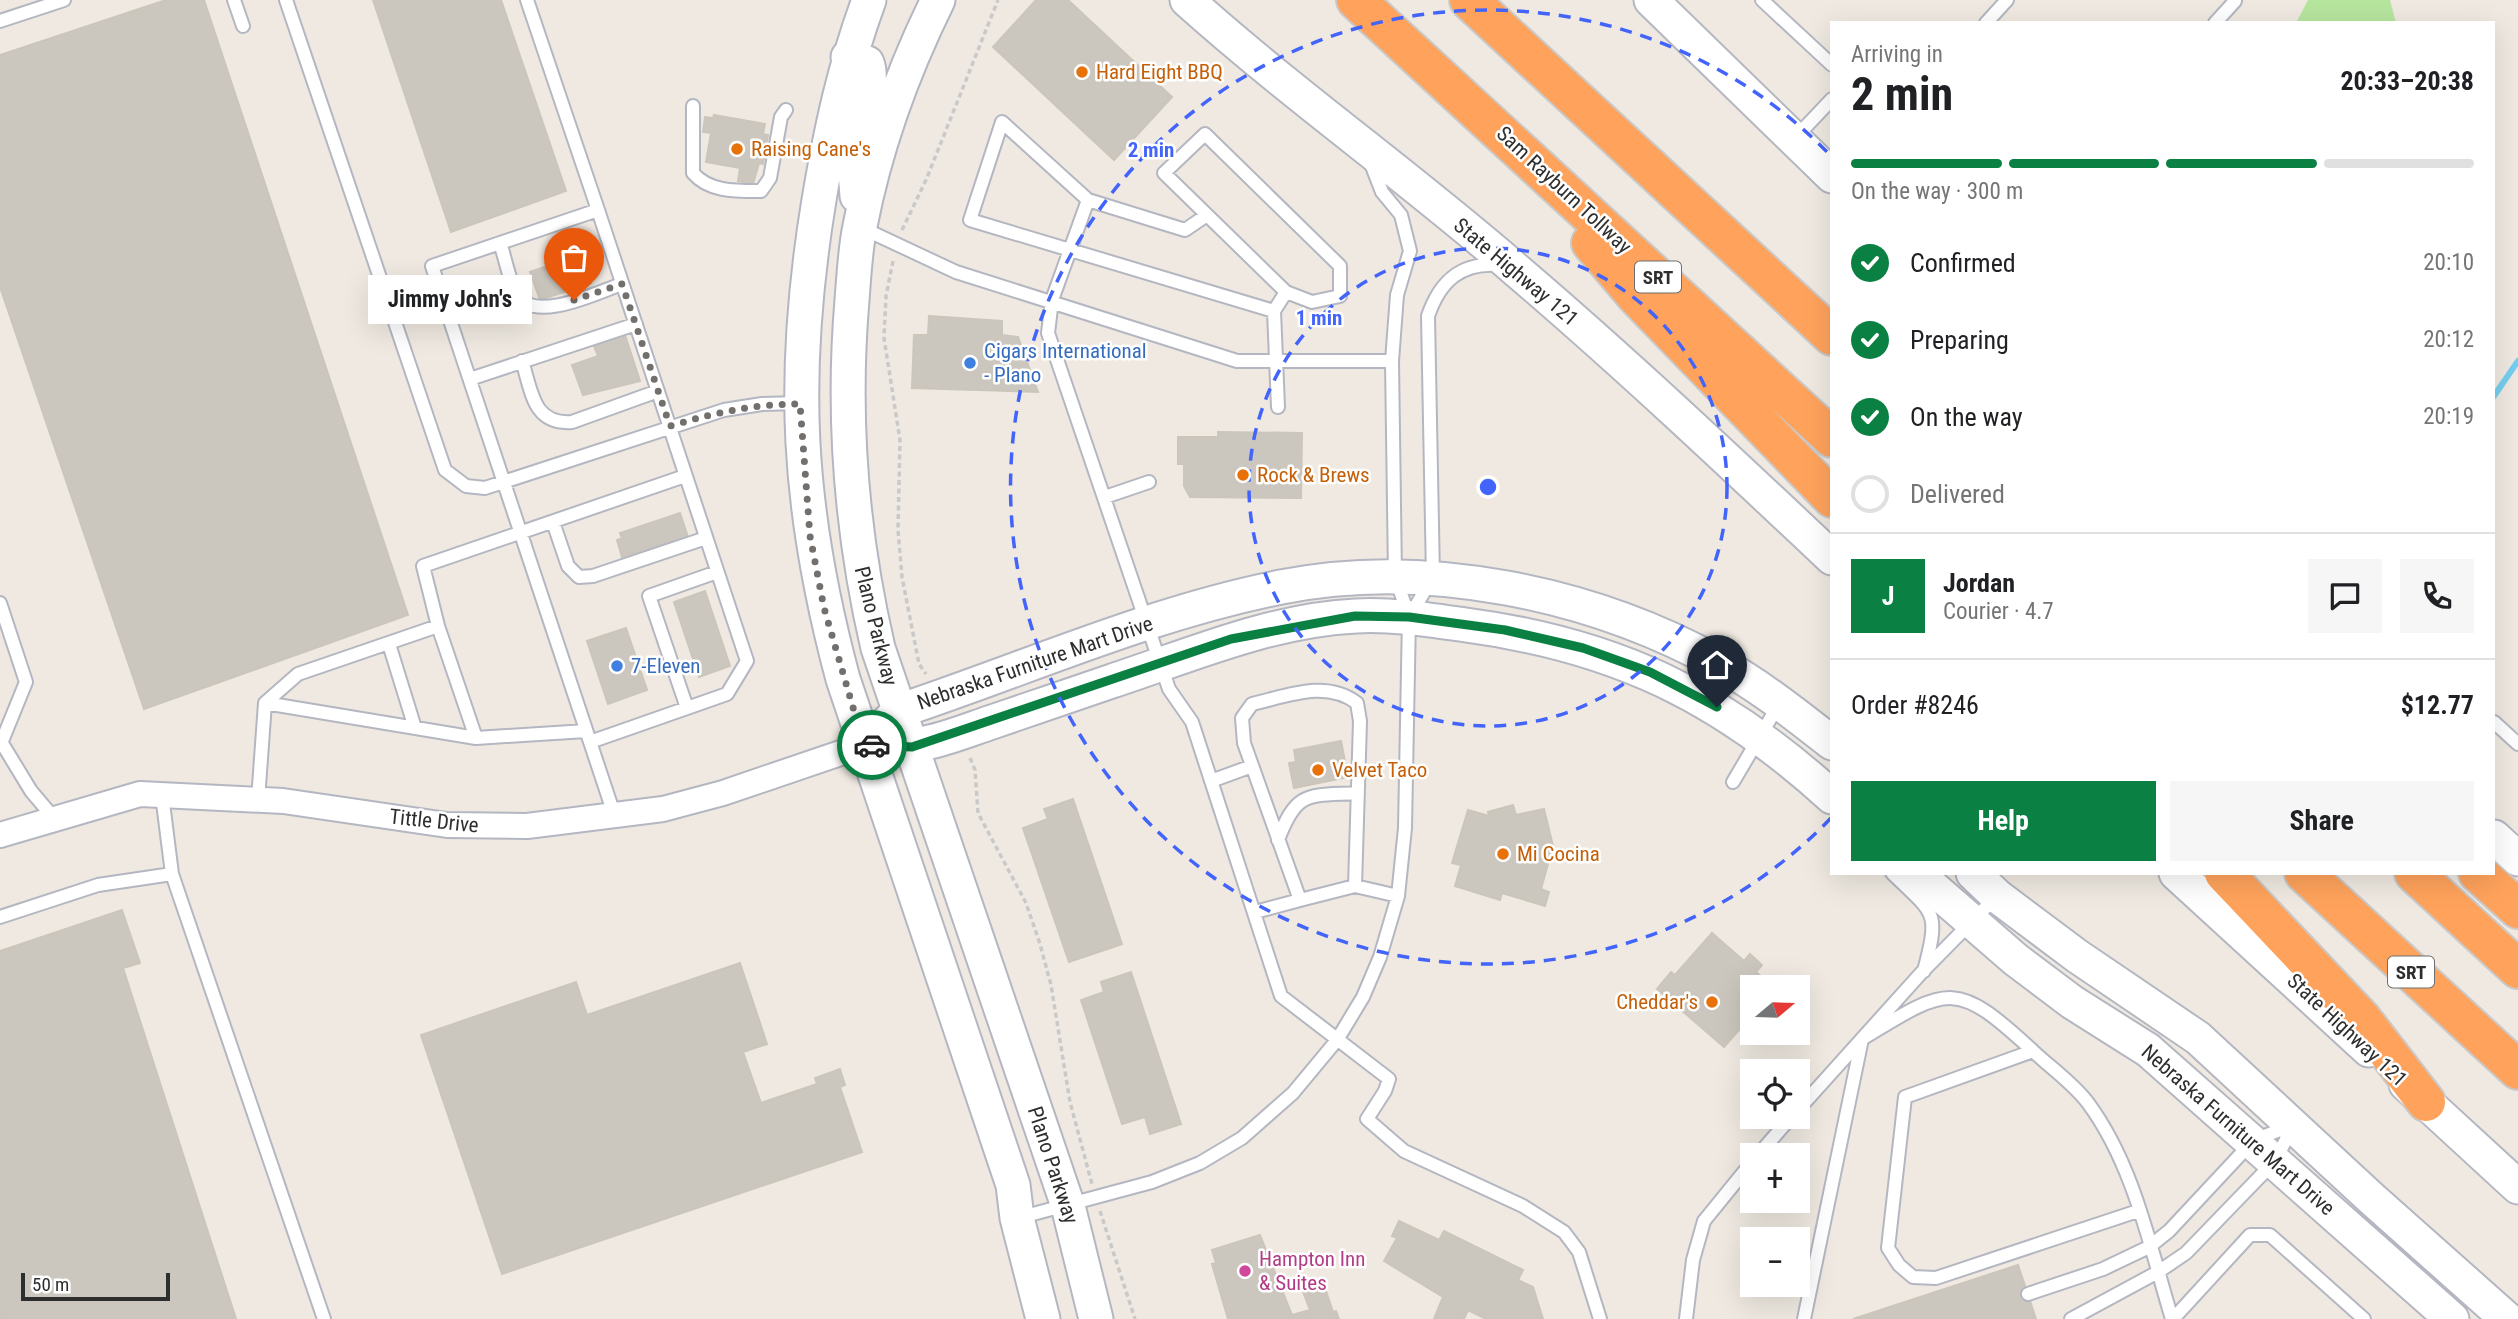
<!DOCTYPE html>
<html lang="en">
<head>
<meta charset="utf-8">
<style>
	body { margin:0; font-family:"Roboto Condensed",sans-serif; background:#f6f6f6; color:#202124; height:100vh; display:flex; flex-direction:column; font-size:26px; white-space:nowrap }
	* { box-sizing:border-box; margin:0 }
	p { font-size:23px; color:#757577 }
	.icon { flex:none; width:38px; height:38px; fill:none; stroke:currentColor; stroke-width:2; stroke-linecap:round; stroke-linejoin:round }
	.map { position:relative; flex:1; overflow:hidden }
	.sheet { position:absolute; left:1830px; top:21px; width:665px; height:854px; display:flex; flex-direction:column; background:#fff; border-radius:0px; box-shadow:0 7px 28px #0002 }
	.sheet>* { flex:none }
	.needle { width:46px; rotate:71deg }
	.fabs { position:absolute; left:1740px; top:975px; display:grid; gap:14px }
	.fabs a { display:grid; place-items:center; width:70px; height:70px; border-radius:0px; background:#fff; box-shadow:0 7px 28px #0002; font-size:35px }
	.scale { position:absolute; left:21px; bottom:18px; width:149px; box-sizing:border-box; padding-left:7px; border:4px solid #2e2e2e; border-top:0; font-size:19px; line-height:24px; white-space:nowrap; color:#2e2e2e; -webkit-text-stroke:5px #fff; paint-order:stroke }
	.pin { position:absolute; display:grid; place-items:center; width:60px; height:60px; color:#fff; margin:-72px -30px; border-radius:50% 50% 50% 0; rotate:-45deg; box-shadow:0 0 7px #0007 }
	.pin .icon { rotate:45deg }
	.courier { position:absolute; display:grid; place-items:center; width:70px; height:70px; margin:-35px; border:5px solid #0b8043; border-radius:50%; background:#fff; color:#222; box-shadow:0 2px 9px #0007 }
	.bubble { position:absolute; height:49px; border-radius:0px; background:#fff; box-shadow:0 7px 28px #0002; font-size:23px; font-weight:700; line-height:49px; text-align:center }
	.head em { font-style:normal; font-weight:700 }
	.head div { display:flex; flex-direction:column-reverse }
	.head { display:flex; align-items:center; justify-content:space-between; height:119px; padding:0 21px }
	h1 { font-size:46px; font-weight:700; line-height:52px }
	.bar { display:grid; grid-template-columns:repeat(4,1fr); gap:10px 7px; align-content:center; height:84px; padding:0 21px }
	.bar i { height:9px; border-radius:5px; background:#e0e0e0 }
	.bar .active { background:#0b8043 }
	.bar p { grid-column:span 4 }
	.line { display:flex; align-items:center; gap:18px; padding:0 21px; border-top:2px solid #e0e0e0 }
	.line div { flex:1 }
	.round { display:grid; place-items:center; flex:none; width:74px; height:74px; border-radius:0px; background:#f6f6f6 }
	ol { padding:0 21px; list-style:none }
	li { display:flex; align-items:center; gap:21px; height:77px }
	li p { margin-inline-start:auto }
	li .icon { padding:7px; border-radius:50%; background:#0b8043; color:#fff; stroke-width:4 }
	li:last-child { color:#757577 }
	li i { width:38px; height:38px; border:4px solid #e0e0e0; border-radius:50% }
	.primary-button { display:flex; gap:14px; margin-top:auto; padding:14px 21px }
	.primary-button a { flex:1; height:80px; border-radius:0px; background:#0b8043; color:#fff; font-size:28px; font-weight:700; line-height:80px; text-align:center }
	.primary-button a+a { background:#f6f6f6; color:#202124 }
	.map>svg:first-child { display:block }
</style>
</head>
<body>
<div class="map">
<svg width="2518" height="1319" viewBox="0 0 2518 1319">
	<rect width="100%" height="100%" fill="#efe9e1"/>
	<path fill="#b6e59e" d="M 2308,0 L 2390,0 L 2396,23 L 2296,23 Z"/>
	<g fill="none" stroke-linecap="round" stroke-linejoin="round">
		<path stroke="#75cff0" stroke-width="6" d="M 2494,396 L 2518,361"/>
	</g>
	<path fill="#cbc7bf" stroke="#cbc5ba" stroke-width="2" d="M 166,0 L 204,0 L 408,615 L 144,709 L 0,287 L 0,55 Z
		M 373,0 L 501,0 L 566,191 L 451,232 Z
		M 1036,0 L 1068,0 L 1172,97 L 1114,160 L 993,47 Z
		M 714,115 L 765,124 L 763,134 L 768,135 L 763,164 L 759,163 L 753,184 L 738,181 L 740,168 L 706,162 L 711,133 L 703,132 L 705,117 L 713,118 Z
		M 581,255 L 591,283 L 540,300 L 530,272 Z
		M 929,316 L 1002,321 L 1002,335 L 1018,337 L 1038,392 L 912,388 L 914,335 L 928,335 Z
		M 625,335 L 640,381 L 583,395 L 572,365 L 598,356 L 594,346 Z
		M 1218,432 L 1302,433 L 1301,498 L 1190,497 L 1184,486 L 1184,464 L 1178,464 L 1178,437 L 1218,437 Z
		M 680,513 L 688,537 L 622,557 L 617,540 L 622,538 L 620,533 Z
		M 705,591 L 730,666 L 699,677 L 674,602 Z
		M 626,628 L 647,690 L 608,704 L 587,641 Z
		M 1341,741 L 1348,777 L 1294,788 L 1289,763 L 1296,762 L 1294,750 Z
		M 1073,799 L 1122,944 L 1069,962 L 1023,828 L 1048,819 L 1044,809 Z
		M 1513,805 L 1516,815 L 1544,809 L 1553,846 L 1541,889 L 1549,892 L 1545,906 L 1502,893 L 1500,900 L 1455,886 L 1461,865 L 1452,863 L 1468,810 L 1489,816 L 1488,812 Z
		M 122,910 L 140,963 L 123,968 L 236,1319 L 0,1319 L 0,951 Z
		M 1712,933 L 1744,961 L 1750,954 L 1762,965 L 1756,972 L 1774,987 L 1752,987 L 1752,1015 L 1724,1047 L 1657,989 L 1671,972 L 1675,975 Z
		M 740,963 L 767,1044 L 743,1052 L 761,1103 L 817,1084 L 815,1078 L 840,1069 L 845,1085 L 840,1087 L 862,1152 L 502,1274 L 421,1035 L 576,982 L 587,1015 Z
		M 1131,972 L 1181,1124 L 1150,1134 L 1145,1117 L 1122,1124 L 1081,1000 L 1104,992 L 1101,982 Z
		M 1399,1221 L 1439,1240 L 1444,1231 L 1523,1270 L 1518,1280 L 1533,1287 L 1543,1319 L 1486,1319 L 1468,1310 L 1464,1319 L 1434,1319 L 1443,1297 L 1384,1261 L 1397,1238 L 1392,1236 Z
		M 1260,1235 L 1292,1315 L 1310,1310 L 1302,1289 L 1323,1282 L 1333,1312 L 1336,1311 L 1339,1319 L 1228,1319 L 1212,1264 L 1216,1263 L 1212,1250 Z
		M 2018,1265 L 2036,1319 L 1853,1319 Z"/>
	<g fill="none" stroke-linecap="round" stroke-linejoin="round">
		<defs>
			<path id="lane" d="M 234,0 L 243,26
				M 286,0 L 445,470 L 466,486 L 485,488 L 724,410 L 762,404 L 800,403
				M 527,0 L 598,210
				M 1762,0 L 1832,65
				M 0,21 L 64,0
				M 1986,23 L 2007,0
				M 2215,23 L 2235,1
				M 693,106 L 693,173 C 709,192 736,191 761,191 L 770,178 L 781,117 L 786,110
				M 1205,134 L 1340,266 L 1340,296 L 1312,302 L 1286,292 L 1164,173 Z
				M 1796,137 L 1832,99
				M 1088,200 L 1052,300 L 1048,333 L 1169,689 L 1192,722 L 1281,996 L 1389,1079 L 1385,1091 L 1367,1119 L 1404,1151 L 1523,1206 L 1564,1232 L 1579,1252 L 1600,1319
				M 1207,215 L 1185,230 L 1088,200 L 1002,122 L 970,220 L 1274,311 L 1286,292
				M 860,227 L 956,272 L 1237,361 L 1392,361
				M 500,243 C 506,260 509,282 518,296 C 536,323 598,292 622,284
				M 1274,311 L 1278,407
				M 522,361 C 532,392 533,425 572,422 L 658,391
				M 470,379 L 636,324
				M 1105,497 L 1149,482
				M 553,522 L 568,566 L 579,577 L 593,576 L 706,538
				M 0,603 L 26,682 L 0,746
				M 1411,614 L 1433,577 L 1428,316 C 1440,281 1461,262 1499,265
				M 438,626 L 476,738 L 586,731
				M 389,644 L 415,728
				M 265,703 L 476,738
				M 687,708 L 649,596 L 717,572
				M 2494,722 L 2518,744
				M 0,740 L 31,791 L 53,817
				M 590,742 L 727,694 L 747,661 L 598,210 L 432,266 L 615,817
				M 1211,781 L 1252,766
				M 1733,782 L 1779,704
				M 162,795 L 172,874 L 324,1319
				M 258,800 L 265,703 L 298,674 L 438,626 L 423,566 L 685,476
				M 1278,840 C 1297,789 1309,796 1358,793
				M 1892,873 C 1935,915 1940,910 1924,971
				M 1355,886 L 1300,900 L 1244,743 L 1242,718 L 1252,704 C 1287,696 1326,679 1357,703 L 1360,721 L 1355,886 L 1398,896
				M 1255,912 L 1300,900
				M 0,917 L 98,885 L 172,874
				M 1797,1111 L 1923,971 L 1997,896
				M 1758,1155 L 1792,1116
				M 2138,1211 L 1936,1278 L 1913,1277 L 1899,1265 L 1888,1248 L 1905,1097 L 2033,1051 C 2051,1068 2074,1084 2088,1103 C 2134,1165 2150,1247 2172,1319
				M 1018,1218 L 1152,1182 L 1200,1163 L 1242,1138 L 1293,1093 L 1337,1040 L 1363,997 L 1380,957 L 1398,896 L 1405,828 L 1409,617 L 1395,576 L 1392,361 L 1397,295 L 1410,251 L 1401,215 L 1382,192 L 1370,161
				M 2028,1294 L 2103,1269 L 2149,1247 L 2169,1231 L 2254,1140 L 2290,1126
				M 1686,1319 L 1693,1260 L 1704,1221 L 1752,1162
				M 1804,1319 L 1862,1039 C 1950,985 1956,980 2033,1051
				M 2071,1319 L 2158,1272 L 2186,1253 L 2275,1161 L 2292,1128
				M 2173,1319 L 2250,1235 L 2270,1235 L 2364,1319"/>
			<path id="street" d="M 0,835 L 140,794 L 283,801 L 447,825 L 527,826 L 663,809 L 723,793 L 864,745"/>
			<path id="secondary" d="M 869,0 C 844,68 831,129 819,200 C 790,376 797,508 843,679 L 1013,1185 L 1017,1218 L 1043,1319
				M 938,0 C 903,71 875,148 860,226 C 855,250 854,275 852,300 C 842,418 851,532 878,648 L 1068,1206 L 1096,1319
				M 1187,0 C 1293,95 1408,176 1515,269 C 1624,362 1728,460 1832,558
				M 1651,0 L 1832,176
				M 848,57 L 867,63 C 876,84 856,127 855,153 C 854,167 856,182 857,196
				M 883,727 L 899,711 C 1025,669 1150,613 1281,587 C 1425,558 1592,593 1720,664 C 1760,686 1796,715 1832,743
				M 890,746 C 925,748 959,733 992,722 C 1032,708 1072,695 1112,681 C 1191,655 1271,620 1356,616 C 1393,614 1430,620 1466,625 C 1616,645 1721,696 1832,797
				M 2494,837 L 2518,859
				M 1916,873 L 2015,959 L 2072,1002 L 2148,1050 L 2452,1319
				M 1973,873 L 1997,896 L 2077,956 L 2198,1038 L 2371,1198 L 2507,1319
				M 2176,873 L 2369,1050
				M 2406,1084 L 2518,1187"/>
			<path id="highway" d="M 1356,0 L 1832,438
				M 1469,0 L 1832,336
				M 1591,243 L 1636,296 L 1832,498
				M 2224,873 L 2362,1019 L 2426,1102
				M 2304,873 L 2518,1070
				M 2414,873 L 2518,969
				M 2478,873 L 2518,909"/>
		</defs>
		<use href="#lane" stroke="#b4b7c1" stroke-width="16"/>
		<use href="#street" stroke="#b4b7c1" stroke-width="28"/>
		<use href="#secondary" stroke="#b4b7c1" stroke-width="37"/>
		<use href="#highway" stroke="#c9c9c9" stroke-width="42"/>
		<path stroke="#c9c9c9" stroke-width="3.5" stroke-dasharray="5 3.5" stroke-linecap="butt" d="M 902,230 L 926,180 L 998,0
			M 893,261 L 886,296 L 884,338 L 900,440 L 898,530 L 902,577 L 919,664 L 926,674
			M 970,758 L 975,770 L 978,813 L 1026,903 L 1040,944 L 1051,985 L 1070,1102 L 1092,1184
			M 1100,1211 L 1135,1319"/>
		<use href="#lane" stroke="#fff" stroke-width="12"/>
		<use href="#street" stroke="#fff" stroke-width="24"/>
		<use href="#secondary" stroke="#fff" stroke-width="33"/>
		<use href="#highway" stroke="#ffa35c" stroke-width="38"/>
	</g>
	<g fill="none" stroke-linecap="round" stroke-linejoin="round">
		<path stroke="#726f6d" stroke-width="7" stroke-dasharray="0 12.6" d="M 574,300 L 622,284 L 670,426 C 714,413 753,404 800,404 L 810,536 L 824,608 L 864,745 L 872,745"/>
		<path stroke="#0b8043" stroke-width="9" d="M 872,745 L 912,747 L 1231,639 L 1355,616 L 1409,617 L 1505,630 L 1583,648 L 1650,672 L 1717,707"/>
	</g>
	<g fill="none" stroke="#4264fb" stroke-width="3.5" stroke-dasharray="12 9">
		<circle cx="1488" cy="487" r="239"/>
		<path d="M1831 818A477 477 0 1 1 1831 156"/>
	</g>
	<g fill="#e8710a" stroke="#fff" stroke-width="2.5">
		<circle cx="1082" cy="72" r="7"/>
		<circle cx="737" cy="149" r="7"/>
		<circle cx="1243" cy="475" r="7"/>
		<circle cx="1318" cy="770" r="7"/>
		<circle cx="1503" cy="854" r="7"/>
		<circle cx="1712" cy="1002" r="7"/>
	</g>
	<g fill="#3f7fe0" stroke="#fff" stroke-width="2.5">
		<circle cx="970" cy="363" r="7"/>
		<circle cx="617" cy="666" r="7"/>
	</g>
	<circle fill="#d1479c" stroke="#fff" stroke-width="2.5" cx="1245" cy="1271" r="7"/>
	<g text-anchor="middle" stroke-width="5" stroke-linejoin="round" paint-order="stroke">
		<g fill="#fff" stroke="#6d6d6d" stroke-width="2">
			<rect x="1635" y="261.5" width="46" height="31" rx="5"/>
			<rect x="2388" y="956.5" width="46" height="31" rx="5"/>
		</g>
		<g font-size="19" font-weight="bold" fill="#2e2e2e">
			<text x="1658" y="284">SRT</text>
			<text x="2411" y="979">SRT</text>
		</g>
		<g font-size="21" fill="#c56008" stroke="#fff" text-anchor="start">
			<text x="1096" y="79">Hard Eight BBQ</text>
			<text x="751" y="156">Raising Cane's</text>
			<text x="1257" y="482">Rock &amp; Brews</text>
			<text x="1332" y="777">Velvet Taco</text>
			<text x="1517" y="861">Mi Cocina</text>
			<text x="1698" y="1009" text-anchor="end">Cheddar's</text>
		</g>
		<g font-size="21" fill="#2e2e2e" stroke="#fff">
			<text transform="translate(1564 190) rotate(43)" y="7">Sam Rayburn Tollway</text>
			<text transform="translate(1516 272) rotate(40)" y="7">State Highway 121</text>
			<text transform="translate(876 626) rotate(76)" y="7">Plano Parkway</text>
			<text transform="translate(1035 663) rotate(-19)" y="7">Nebraska Furniture Mart Drive</text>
			<text transform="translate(434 821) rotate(6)" y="7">Tittle Drive</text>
			<text transform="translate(2347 1030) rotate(43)" y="7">State Highway 121</text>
			<text transform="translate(2238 1130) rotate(41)" y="7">Nebraska Furniture Mart Drive</text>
			<text transform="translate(1053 1165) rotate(72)" y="7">Plano Parkway</text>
		</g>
		<g font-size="21" fill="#366cbe" stroke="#fff" text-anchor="start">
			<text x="984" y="358">Cigars International<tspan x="984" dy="24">- Plano</tspan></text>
			<text x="631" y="673">7-Eleven</text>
		</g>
		<g font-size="21" fill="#b23c85" stroke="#fff" text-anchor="start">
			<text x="1259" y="1266">Hampton Inn<tspan x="1259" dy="24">&amp; Suites</tspan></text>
		</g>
	</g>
	<circle cx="1488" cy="487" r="10" fill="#4264fb" stroke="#fff" stroke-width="3.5"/>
	<g font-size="21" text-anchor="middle" font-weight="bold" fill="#4264fb" stroke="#fff" stroke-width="5" stroke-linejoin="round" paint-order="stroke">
		<text x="1151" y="157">2 min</text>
		<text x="1319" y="325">1 min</text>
	</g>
</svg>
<div class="fabs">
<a><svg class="needle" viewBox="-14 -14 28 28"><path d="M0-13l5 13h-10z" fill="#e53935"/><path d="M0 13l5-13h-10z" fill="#757577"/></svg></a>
<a><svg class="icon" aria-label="locate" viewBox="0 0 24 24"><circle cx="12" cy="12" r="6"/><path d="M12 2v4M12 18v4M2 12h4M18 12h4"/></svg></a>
<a>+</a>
<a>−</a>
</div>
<div class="scale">50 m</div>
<div class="pin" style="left:574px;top:300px;background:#ea580c"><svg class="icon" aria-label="bag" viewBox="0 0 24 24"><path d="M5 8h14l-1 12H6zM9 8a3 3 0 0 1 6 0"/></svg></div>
<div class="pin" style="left:1717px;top:707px;background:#1f2937"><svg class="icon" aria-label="home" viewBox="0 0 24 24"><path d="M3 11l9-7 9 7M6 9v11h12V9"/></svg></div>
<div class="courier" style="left:872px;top:745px"><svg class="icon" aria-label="car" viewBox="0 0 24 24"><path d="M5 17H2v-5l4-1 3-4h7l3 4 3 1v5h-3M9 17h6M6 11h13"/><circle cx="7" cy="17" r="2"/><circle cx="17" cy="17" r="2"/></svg></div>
<div class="bubble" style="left:368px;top:275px;width:164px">Jimmy John's</div>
<section class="sheet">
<div class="head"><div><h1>2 min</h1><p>Arriving in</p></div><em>20:33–20:38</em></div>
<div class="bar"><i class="active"></i><i class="active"></i><i class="active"></i><i></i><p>On the way · 300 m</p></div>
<ol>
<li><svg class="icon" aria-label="check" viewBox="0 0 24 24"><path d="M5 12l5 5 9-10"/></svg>Confirmed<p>20:10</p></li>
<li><svg class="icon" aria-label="check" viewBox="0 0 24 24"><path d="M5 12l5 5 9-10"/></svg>Preparing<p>20:12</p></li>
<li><svg class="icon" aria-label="check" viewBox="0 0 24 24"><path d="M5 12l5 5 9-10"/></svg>On the way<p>20:19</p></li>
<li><i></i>Delivered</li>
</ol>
<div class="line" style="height:126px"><b class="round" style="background:#0b8043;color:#fff">J</b><div><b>Jordan</b><p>Courier · 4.7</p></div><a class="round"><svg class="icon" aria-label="chat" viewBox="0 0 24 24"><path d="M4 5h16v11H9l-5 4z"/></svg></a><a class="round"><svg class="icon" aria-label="phone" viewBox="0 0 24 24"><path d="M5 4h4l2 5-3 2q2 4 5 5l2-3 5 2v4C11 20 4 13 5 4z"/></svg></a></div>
<div class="line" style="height:91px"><div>Order #8246</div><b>$12.77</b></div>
<div class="primary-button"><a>Help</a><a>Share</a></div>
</section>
</div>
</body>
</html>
